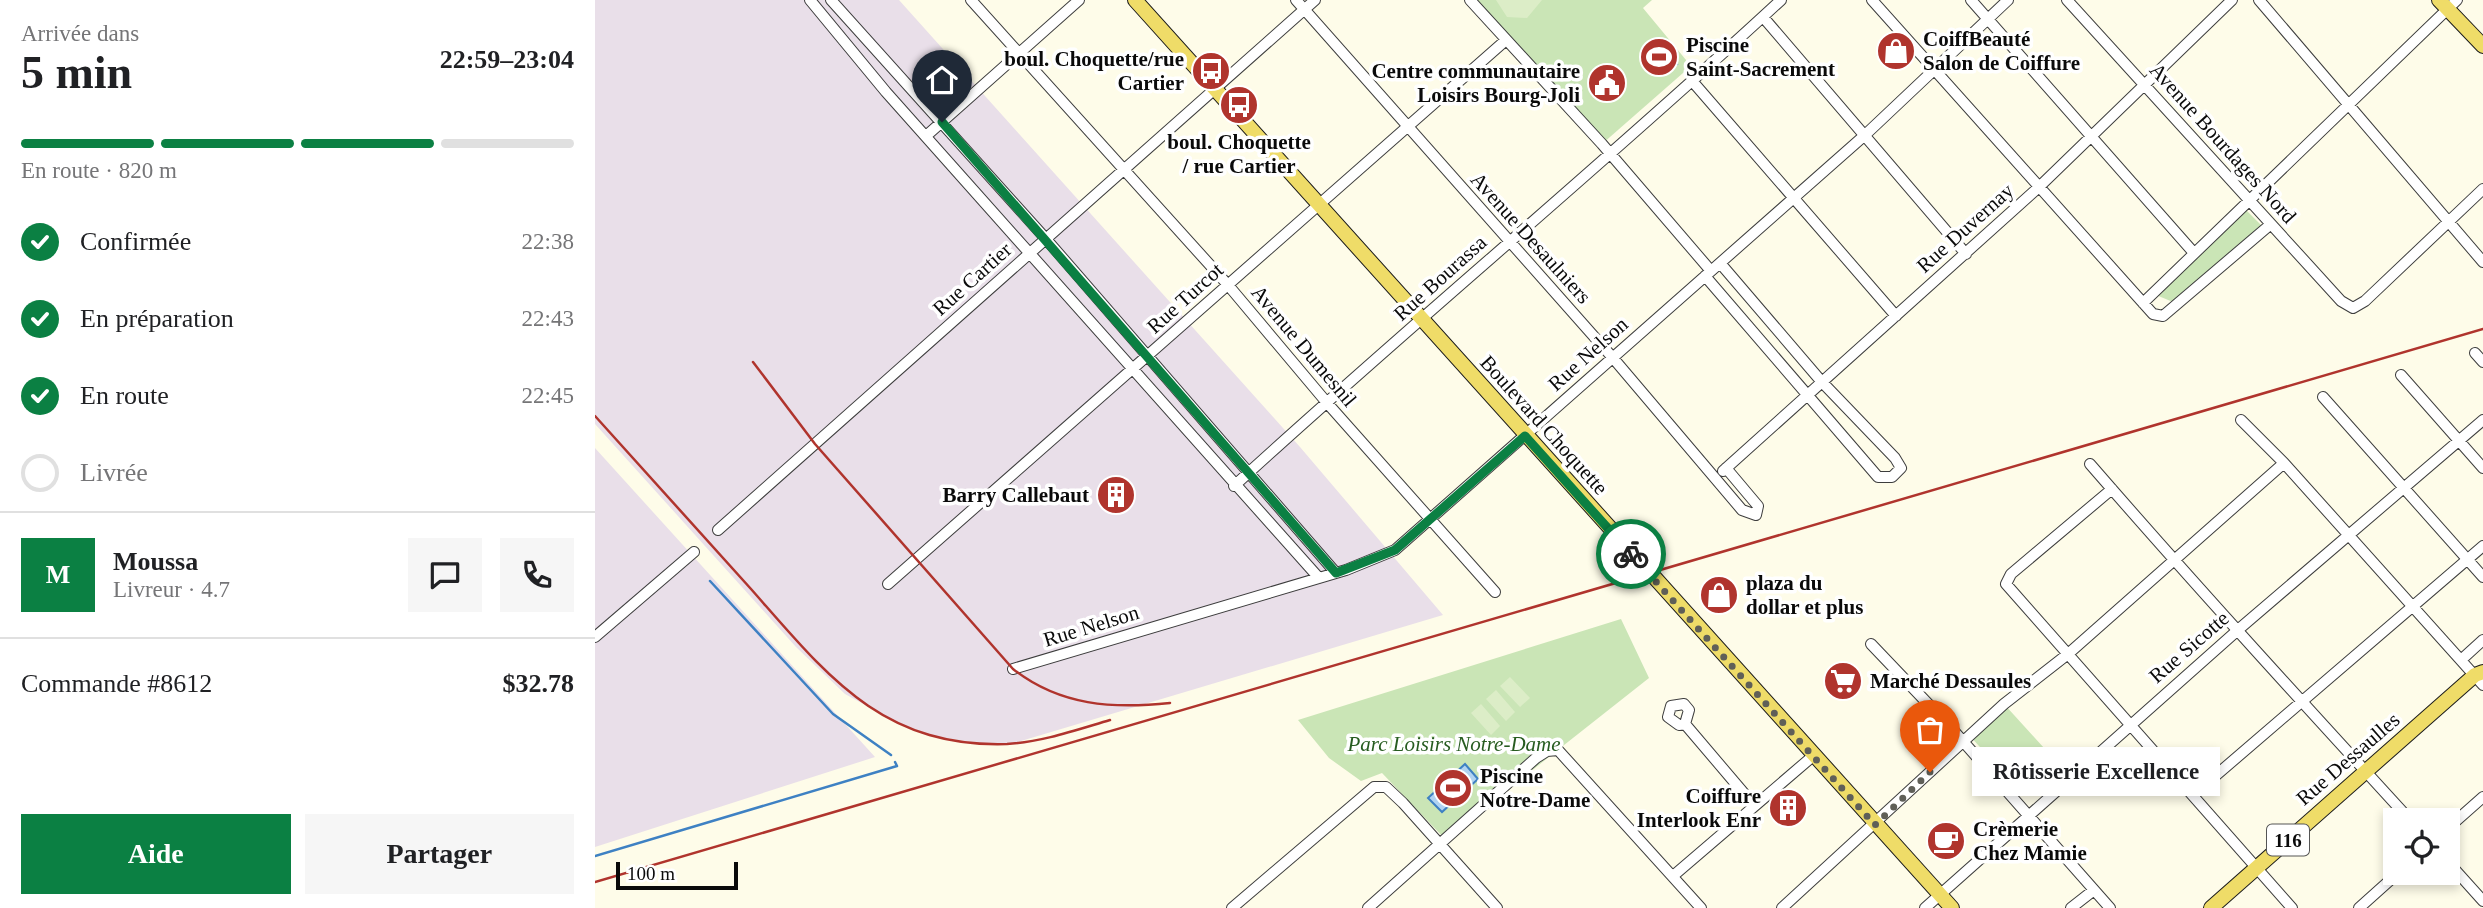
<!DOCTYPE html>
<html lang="fr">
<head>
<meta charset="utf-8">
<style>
	body { margin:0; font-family:"Times New Roman",serif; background:#f6f6f6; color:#202124; height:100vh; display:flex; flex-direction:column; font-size:26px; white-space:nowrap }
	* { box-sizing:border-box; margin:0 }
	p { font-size:23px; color:#757577 }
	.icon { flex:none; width:38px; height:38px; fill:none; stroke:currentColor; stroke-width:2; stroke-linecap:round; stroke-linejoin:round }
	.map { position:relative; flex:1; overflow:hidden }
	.details { display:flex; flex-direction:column; background:#fff; width:595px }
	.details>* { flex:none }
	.controls { position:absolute; left:1788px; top:808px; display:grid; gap:14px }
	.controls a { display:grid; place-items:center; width:77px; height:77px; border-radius:0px; background:#fff; box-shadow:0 4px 10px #0003; font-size:35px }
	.scale { position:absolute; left:21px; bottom:18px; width:122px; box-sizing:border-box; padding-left:7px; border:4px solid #0a0a0a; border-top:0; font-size:19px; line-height:24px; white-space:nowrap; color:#0a0a0a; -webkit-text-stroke:5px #fff; paint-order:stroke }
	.pin { position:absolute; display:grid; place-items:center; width:60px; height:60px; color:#fff; margin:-72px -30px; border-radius:50% 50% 50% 0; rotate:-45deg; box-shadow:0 0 7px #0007 }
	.pin .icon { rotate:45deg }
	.courier { position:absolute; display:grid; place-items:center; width:70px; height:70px; margin:-35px; border:5px solid #0b8043; border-radius:50%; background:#fff; color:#222; box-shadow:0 2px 9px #0007 }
	.bubble { position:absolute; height:49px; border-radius:0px; background:#fff; box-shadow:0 4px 10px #0003; font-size:23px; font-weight:800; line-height:49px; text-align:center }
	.summary em { font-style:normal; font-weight:800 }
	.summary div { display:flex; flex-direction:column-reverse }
	.summary { display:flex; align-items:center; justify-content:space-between; height:119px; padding:0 21px }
	h1 { font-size:46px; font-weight:800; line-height:52px }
	.bar { display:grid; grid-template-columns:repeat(4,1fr); gap:10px 7px; align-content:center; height:84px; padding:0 21px }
	.bar i { height:9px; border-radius:5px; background:#e0e0e0 }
	.bar .active { background:#0b8043 }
	.bar p { grid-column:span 4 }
	.line { display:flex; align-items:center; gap:18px; padding:0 21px; border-top:2px solid #e0e0e0 }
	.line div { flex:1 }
	.round { display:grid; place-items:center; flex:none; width:74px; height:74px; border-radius:0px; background:#f6f6f6 }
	ol { padding:0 21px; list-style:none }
	li { display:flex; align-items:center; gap:21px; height:77px }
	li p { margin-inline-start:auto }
	li .icon { padding:7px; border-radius:50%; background:#0b8043; color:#fff; stroke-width:4 }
	li:last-child { color:#757577 }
	li i { width:38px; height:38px; border:4px solid #e0e0e0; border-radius:50% }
	.cta { display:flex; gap:14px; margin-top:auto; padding:14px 21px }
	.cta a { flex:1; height:80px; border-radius:0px; background:#0b8043; color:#fff; font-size:28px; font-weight:800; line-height:80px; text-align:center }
	.cta a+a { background:#f6f6f6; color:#202124 }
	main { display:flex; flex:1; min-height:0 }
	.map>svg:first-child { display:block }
</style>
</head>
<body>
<main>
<section class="details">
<div class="summary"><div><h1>5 min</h1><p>Arrivée dans</p></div><em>22:59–23:04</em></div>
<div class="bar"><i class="active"></i><i class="active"></i><i class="active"></i><i></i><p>En route · 820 m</p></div>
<ol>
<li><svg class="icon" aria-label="check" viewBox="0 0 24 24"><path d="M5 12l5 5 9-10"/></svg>Confirmée<p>22:38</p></li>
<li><svg class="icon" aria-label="check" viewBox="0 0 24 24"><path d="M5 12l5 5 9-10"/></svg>En préparation<p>22:43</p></li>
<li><svg class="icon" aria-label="check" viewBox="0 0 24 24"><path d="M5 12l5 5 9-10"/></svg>En route<p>22:45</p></li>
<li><i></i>Livrée</li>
</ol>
<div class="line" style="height:126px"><b class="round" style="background:#0b8043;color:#fff">M</b><div><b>Moussa</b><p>Livreur · 4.7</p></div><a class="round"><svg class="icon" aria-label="chat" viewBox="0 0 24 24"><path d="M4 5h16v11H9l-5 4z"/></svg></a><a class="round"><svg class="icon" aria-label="phone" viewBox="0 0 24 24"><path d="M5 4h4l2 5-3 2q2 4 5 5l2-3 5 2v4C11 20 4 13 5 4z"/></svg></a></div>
<div class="line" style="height:91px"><div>Commande #8612</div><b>$32.78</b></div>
<div class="cta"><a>Aide</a><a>Partager</a></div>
</section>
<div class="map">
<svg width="1888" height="908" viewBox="0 0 1888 908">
	<rect width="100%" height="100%" fill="#fefce9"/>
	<path fill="#e9dfe9" d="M 0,0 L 304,0 L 705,447 L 848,615 L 416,744 L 387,744 L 339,736 L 305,724 L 250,694 L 201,647 L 0,424 Z
		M 0,448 L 280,757 L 0,847 Z"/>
	<path fill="#cae5b6" d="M 876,0 L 1057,0 L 1048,8 L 1096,66 L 1007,144 Z
		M 1649,208 L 1667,226 L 1578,302 L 1561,295 Z
		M 1026,619 L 1054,678 L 850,839 L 787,773 L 766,781 L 734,758 L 703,720 Z
		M 1409,704 L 1449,748 L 1414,779 L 1374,735 Z"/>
	<path fill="#dcedc7" d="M 901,0 L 947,0 L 932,18 L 912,17 Z
		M 915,677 L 935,698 L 925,707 L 905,686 Z
		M 901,690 L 920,712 L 911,721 L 891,699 Z
		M 886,704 L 905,726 L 896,735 L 876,713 Z"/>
	<path fill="#b1d3f1" stroke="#3e81c3" stroke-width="2" d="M 1060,39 L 1082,64 L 1068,75 L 1047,50 Z
		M 870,764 L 883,779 L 847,812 L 833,798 Z"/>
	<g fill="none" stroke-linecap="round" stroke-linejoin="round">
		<path stroke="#3e81c3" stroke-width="2.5" d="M 115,581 L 238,714 L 296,755
			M 0,856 L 302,766 L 300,762"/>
		<defs>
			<path id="minor" d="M 215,0 L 291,92 L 724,578
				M 236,0 L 451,239 L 741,573
				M 376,0 L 633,285 L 733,404 L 900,592
				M 701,0 L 1018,358 L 1147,510 L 1161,515 L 1163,506 L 1131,468
				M 875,0 L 1007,144 L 1116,271
				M 1277,0 L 1558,314 L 1568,316 L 1676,224
				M 1376,0 L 1599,253
				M 1472,0 L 1746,301 L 1758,308 L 1770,301 L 1888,189
				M 1664,0 L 1888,262
				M 1168,17 L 1371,254
				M 1098,82 L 1301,316
				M 331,136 L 484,0
				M 1110,276 L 1283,477 L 1297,477 L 1306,468 L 1300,458 L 1226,381 L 1125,263
				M 1548,303 L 1862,0
				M 1880,353 L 1888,362
				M 1806,375 L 1888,468
				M 1728,397 L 1888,577
				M 1646,420 L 1689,463 L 1888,685
				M 1495,464 C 1600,585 1708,703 1816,821
				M 1128,471 L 1444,187 L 1637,0
				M 639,486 C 819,321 1007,166 1186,0
				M 1517,489 L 1416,574 L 1411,584 L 1697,908
				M 123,530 L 720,0
				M 293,584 L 911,40
				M 0,637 L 99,552
				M 1276,644 L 1358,730 L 1515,908
				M 1866,660 L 1888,640
				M 418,669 L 751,570 L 800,550 L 1270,135 L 1413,0
				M 1090,724 L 1094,710 L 1089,704 L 1076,706 L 1073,717 L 1084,725 L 1090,724 L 1158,804
				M 1598,795 L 1888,546
				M 1853,828 L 1888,797
				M 1853,862 L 1888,901
				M 1078,876 L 1218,756
				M 637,908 L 779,787 L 791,787 L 808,803 L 902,908
				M 773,908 L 941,758 L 952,751 L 963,750 L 1106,908
				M 1187,908 L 1409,704 L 1473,654 L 1689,463
				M 1330,908 L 1644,629 L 1888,420
				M 1476,908 L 1499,890
				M 1764,908 L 1803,873"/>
			<path id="major" d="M 540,0 L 1357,908
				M 1844,0 L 1888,46
				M 1616,908 L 1880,675 L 1888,672"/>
		</defs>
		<use href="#minor" stroke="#3d3d3d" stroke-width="12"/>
		<use href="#major" stroke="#1b1b1b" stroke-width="16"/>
		<use href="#minor" stroke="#fff" stroke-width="10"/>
		<use href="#major" stroke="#efdc68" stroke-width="14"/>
		<path stroke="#b0342d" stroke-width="2.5" d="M 158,362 L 220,444 L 418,669 C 465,706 518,709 575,703
			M 0,416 C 52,473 104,531 156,589 C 231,674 286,748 412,744 C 447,742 481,730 515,720
			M 0,882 L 1888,329"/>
	</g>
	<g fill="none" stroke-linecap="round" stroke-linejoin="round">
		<path stroke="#5f5f58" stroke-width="7" stroke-dasharray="0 12.6" d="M 1036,554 L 1280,825 L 1335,772"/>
		<path stroke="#0b8043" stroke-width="9" d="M 347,122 L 741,573 L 800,550 L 930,436 L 1036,554"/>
	</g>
	<defs>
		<symbol id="shop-disc" viewBox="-11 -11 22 22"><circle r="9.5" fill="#b0342d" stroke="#fff"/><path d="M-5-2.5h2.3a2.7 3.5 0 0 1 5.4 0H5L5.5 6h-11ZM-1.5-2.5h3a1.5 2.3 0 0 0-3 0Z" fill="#fff"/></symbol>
		<symbol id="stadium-disc" viewBox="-11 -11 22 22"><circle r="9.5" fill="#b0342d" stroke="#fff"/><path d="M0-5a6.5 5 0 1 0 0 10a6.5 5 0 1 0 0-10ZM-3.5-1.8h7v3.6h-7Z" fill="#fff"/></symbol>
		<symbol id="bus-disc" viewBox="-11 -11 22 22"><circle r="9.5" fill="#b0342d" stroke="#fff"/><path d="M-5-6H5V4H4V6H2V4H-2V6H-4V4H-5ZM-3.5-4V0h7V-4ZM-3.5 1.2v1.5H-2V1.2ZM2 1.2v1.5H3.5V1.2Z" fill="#fff"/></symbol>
		<symbol id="civic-disc" viewBox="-11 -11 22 22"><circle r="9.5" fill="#b0342d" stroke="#fff"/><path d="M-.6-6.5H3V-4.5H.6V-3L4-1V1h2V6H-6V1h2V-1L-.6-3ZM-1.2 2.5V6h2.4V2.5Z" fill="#fff"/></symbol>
		<symbol id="building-disc" viewBox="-11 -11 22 22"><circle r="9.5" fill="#b0342d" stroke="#fff"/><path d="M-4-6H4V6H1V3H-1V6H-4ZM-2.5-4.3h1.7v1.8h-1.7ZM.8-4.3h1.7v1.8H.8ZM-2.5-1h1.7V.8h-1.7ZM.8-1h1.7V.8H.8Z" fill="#fff"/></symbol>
		<symbol id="supermarket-disc" viewBox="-11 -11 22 22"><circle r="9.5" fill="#b0342d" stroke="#fff"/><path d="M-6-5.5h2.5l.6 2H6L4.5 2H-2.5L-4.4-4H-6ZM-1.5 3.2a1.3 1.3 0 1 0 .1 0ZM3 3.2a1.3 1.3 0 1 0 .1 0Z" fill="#fff"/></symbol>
		<symbol id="cafe-disc" viewBox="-11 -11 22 22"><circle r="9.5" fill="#b0342d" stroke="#fff"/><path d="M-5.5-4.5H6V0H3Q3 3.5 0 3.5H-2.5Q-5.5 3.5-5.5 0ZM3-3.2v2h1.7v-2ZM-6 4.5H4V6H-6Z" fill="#fff"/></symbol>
	</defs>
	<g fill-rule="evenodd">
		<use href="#shop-disc" x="1279" y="29" width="44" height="44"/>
		<use href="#stadium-disc" x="1042" y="35" width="44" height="44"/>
		<use href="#bus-disc" x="594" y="49" width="44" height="44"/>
		<use href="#civic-disc" x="990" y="61" width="44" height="44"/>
		<use href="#bus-disc" x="622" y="83" width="44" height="44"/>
		<use href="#building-disc" x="499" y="473" width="44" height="44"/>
		<use href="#shop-disc" x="1102" y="573" width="44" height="44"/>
		<use href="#supermarket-disc" x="1226" y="659" width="44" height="44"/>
		<use href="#stadium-disc" x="836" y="766" width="44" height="44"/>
		<use href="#building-disc" x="1171" y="786" width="44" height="44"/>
		<use href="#cafe-disc" x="1329" y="819" width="44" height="44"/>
	</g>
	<g text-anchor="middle" stroke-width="7" stroke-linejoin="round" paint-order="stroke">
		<rect fill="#fff" stroke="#545454" stroke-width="2" x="1672" y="824.5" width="42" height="31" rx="5"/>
		<g font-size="19" font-weight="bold" fill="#0a0a0a">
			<text x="1693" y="847">116</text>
		</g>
		<g font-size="21" font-weight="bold" fill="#0a0a0a" stroke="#fff" text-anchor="start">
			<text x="1328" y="46">CoiffBeauté<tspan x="1328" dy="24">Salon de Coiffure</tspan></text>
			<text x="1091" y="52">Piscine<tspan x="1091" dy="24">Saint-Sacrement</tspan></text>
			<text x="589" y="66" text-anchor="end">boul. Choquette/rue<tspan x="589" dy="24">Cartier</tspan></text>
			<text x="985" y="78" text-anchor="end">Centre communautaire<tspan x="985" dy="24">Loisirs Bourg-Joli</tspan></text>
			<text x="644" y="149" text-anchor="middle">boul. Choquette<tspan x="644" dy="24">/ rue Cartier</tspan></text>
			<text x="494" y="502" text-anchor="end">Barry Callebaut</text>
			<text x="1151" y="590">plaza du<tspan x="1151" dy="24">dollar et plus</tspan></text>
			<text x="1275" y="688">Marché Dessaules</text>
			<text x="885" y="783">Piscine<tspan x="885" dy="24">Notre-Dame</tspan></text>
			<text x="1166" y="803" text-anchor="end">Coiffure<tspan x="1166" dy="24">Interlook Enr</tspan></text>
			<text x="1378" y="836">Crèmerie<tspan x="1378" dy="24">Chez Mamie</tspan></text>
		</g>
		<g font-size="21" fill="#0a0a0a" stroke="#fff">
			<text transform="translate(1628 143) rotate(48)" y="7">Avenue Bourdages Nord</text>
			<text transform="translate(1370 228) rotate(-42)" y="7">Rue Duvernay</text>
			<text transform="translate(936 238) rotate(48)" y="7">Avenue Desaulniers</text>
			<text transform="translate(845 278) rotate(-42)" y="7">Rue Bourassa</text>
			<text transform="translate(377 279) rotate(-42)" y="7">Rue Cartier</text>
			<text transform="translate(590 298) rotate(-42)" y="7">Rue Turcot</text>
			<text transform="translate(709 346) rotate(50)" y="7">Avenue Dumesnil</text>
			<text transform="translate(993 354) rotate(-42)" y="7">Rue Nelson</text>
			<text transform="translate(949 425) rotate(48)" y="7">Boulevard Choquette</text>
			<text transform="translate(496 626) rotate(-17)" y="7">Rue Nelson</text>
			<text transform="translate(1594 647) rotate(-41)" y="7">Rue Sicotte</text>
			<text transform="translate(1753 759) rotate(-41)" y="7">Rue Dessaulles</text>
		</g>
		<g font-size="21" font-style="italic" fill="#275c20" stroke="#fff">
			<text x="859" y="751">Parc Loisirs Notre-Dame</text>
		</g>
	</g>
</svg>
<div class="controls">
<a><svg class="icon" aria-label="locate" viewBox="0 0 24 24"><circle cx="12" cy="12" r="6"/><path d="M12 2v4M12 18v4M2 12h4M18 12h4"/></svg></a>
</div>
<div class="scale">100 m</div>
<div class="pin" style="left:1335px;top:772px;background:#ea580c"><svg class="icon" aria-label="bag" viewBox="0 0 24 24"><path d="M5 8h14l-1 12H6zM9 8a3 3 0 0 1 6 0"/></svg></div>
<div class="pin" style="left:347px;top:122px;background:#1f2937"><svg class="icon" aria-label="home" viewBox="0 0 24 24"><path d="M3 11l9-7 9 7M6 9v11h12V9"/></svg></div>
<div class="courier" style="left:1036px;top:554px"><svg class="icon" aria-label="bike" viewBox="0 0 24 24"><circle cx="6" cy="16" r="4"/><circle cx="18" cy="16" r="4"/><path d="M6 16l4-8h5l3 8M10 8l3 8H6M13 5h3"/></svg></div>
<div class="bubble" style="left:1377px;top:747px;width:248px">Rôtisserie Excellence</div>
</div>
</main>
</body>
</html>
